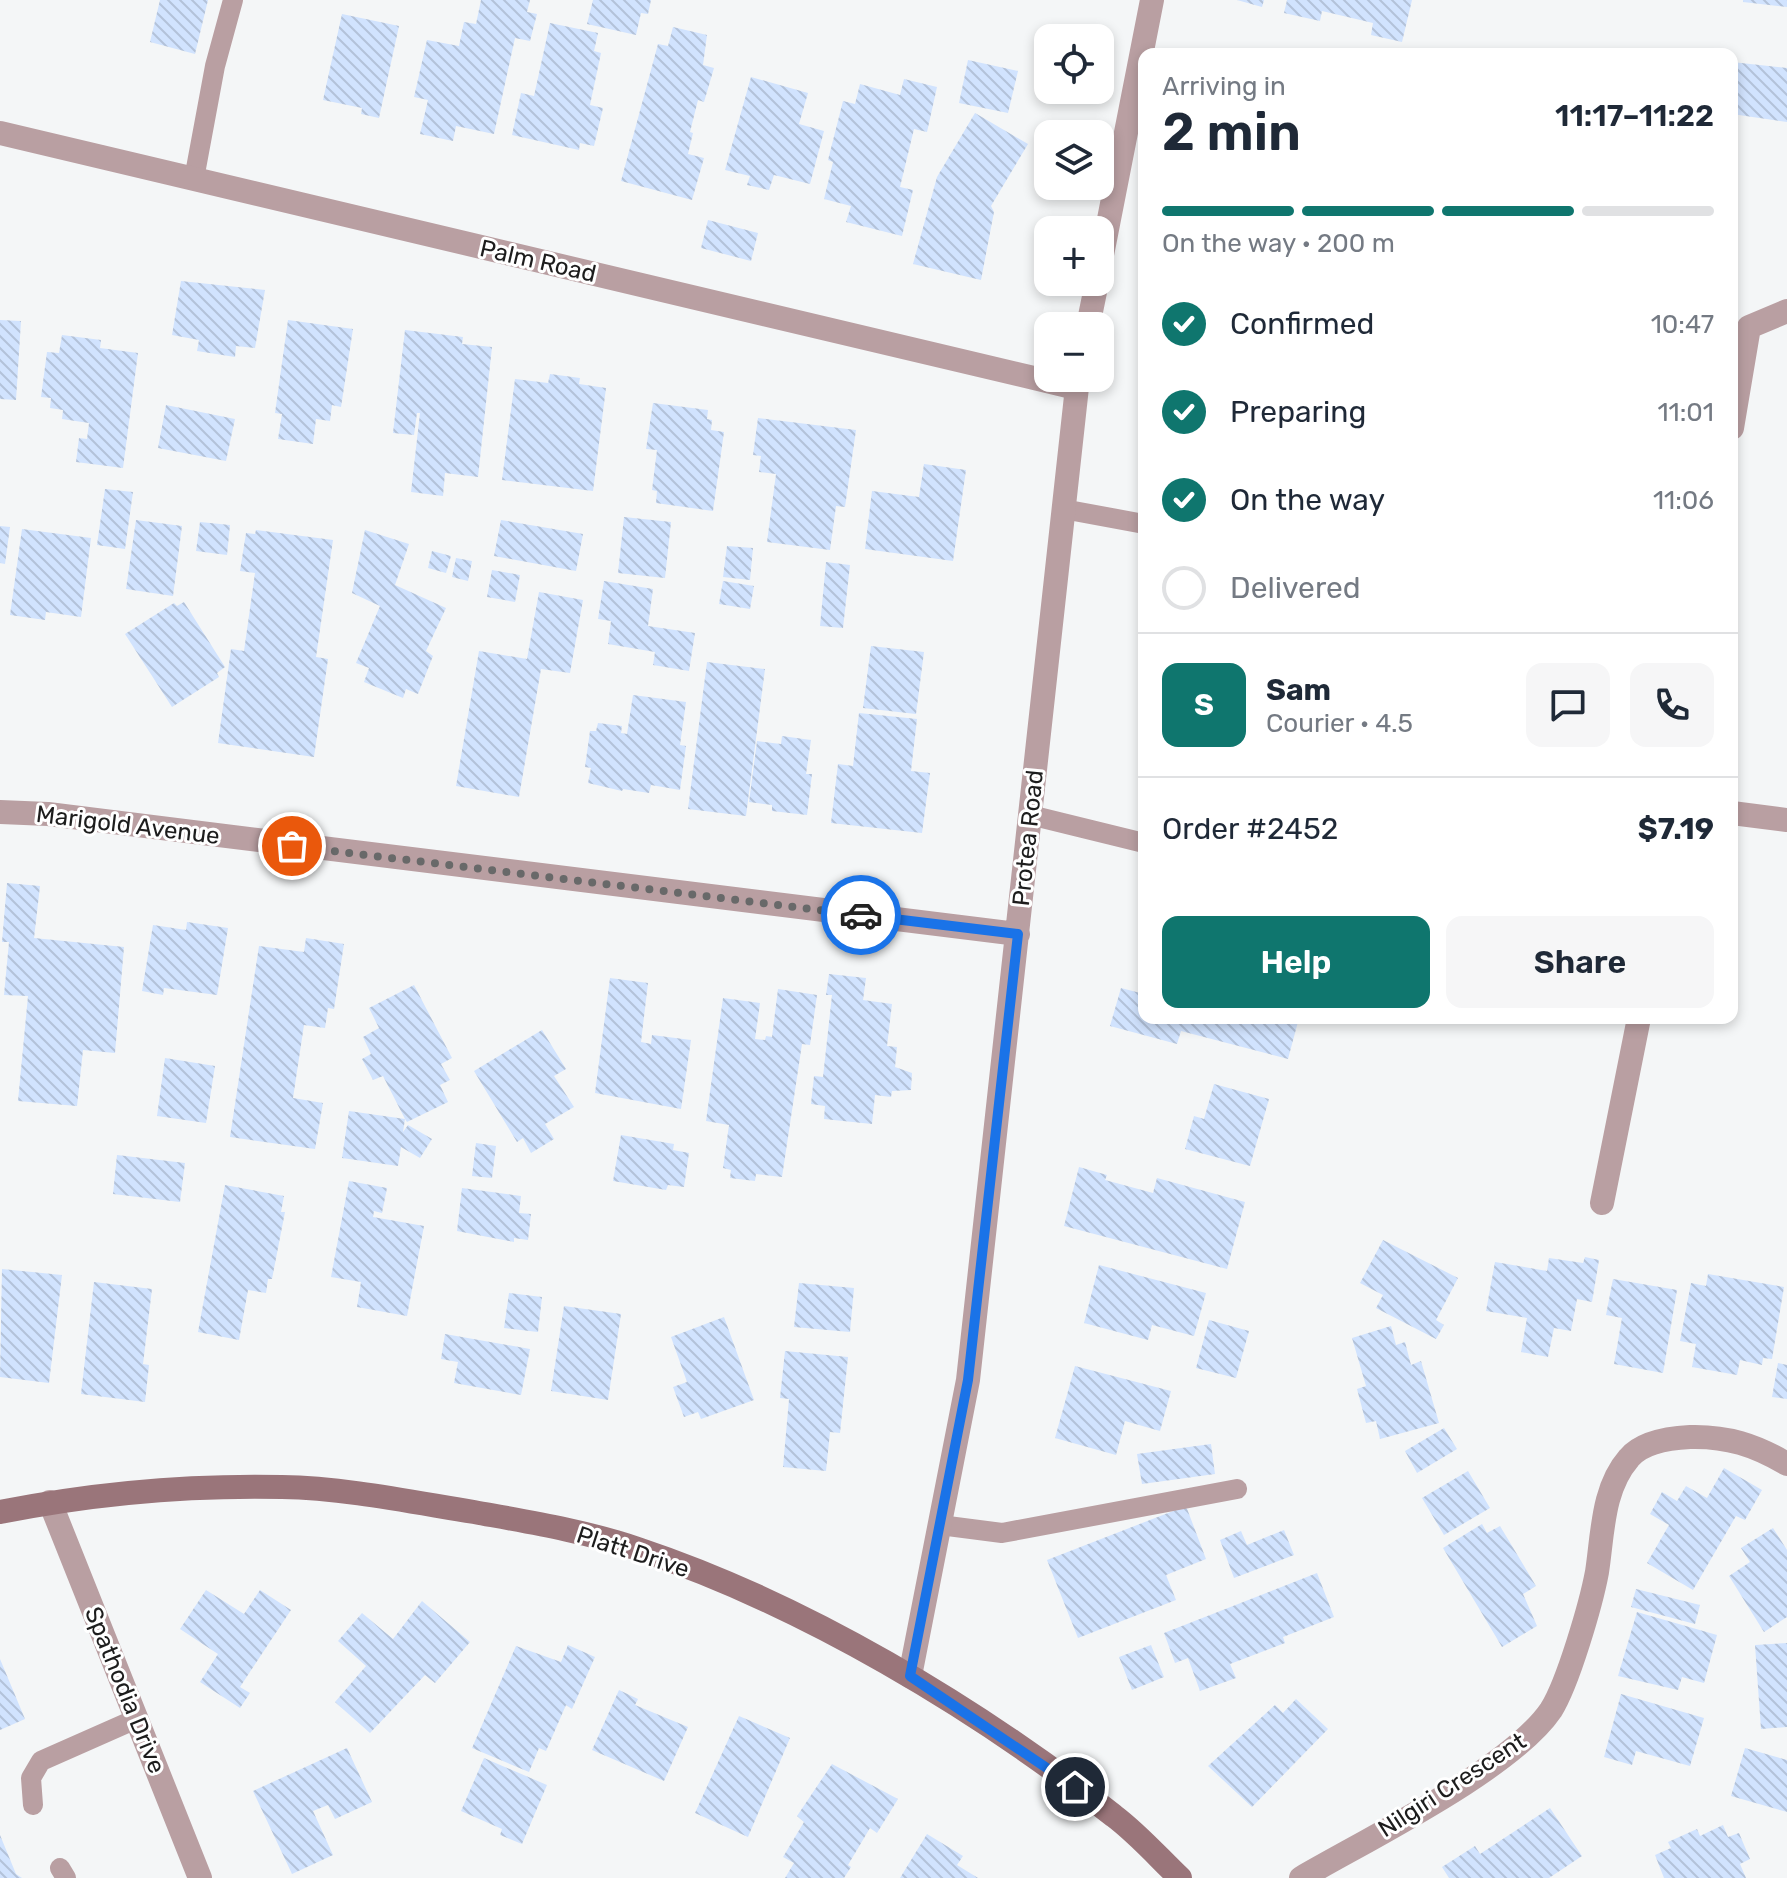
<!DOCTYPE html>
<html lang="en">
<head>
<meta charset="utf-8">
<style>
	body { margin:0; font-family:Rubik,sans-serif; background:#f6f6f7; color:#1f2937; height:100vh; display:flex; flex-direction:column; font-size:30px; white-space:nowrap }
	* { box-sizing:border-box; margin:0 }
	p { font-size:26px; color:#747a83 }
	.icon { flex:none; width:44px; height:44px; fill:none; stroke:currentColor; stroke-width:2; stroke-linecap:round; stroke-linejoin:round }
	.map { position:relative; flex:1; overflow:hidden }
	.details { position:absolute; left:1138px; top:48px; width:600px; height:976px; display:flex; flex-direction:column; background:#fff; border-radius:16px; box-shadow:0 4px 12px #0003 }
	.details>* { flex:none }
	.fabs { position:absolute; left:1034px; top:24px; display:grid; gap:16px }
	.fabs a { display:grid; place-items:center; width:80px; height:80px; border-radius:16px; background:#fff; box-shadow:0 4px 12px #0003; font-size:40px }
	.pin { position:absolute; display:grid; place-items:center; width:68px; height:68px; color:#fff; margin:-34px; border:4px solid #fff; border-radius:50%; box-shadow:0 2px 8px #0007 }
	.courier { position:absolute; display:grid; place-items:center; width:80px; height:80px; margin:-40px; border:6px solid #1a73e8; border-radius:50%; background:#fff; color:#222; box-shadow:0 2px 10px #0007 }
	.overview em { font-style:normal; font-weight:600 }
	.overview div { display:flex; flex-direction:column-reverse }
	.overview { display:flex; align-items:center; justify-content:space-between; height:136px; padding:0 24px }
	h1 { font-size:52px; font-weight:600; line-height:60px }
	.bar { display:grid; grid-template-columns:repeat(4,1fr); gap:12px 8px; align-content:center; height:96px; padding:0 24px }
	.bar i { height:10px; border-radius:6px; background:#e0e1e3 }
	.bar .current { background:#0f766e }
	.bar p { grid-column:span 4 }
	.line { display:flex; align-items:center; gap:20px; padding:0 24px; border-top:2px solid #e0e1e3 }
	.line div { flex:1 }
	.round { display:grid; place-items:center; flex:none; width:84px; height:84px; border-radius:16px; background:#f6f6f7 }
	ol { padding:0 24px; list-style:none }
	li { display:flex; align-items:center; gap:24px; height:88px }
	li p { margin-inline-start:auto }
	li .icon { padding:8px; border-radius:50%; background:#0f766e; color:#fff; stroke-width:4 }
	li:last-child { color:#747a83 }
	li i { width:44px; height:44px; border:4px solid #e0e1e3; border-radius:50% }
	.primary-button { display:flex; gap:16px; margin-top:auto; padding:16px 24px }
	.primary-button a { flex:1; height:92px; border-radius:16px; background:#0f766e; color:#fff; font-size:32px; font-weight:600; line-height:92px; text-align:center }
	.primary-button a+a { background:#f6f6f7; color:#1f2937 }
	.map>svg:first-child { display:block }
</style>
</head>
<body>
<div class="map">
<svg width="1787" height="1878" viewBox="0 0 1787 1878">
	<defs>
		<pattern id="building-back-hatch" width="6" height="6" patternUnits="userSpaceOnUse" patternTransform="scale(2)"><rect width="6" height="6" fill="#d1e3fe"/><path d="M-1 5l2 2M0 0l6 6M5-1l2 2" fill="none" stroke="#b3c2d9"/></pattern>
	</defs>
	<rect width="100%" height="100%" fill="#f4f6f7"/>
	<path fill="url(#building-back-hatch)" d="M 160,0 L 208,0 L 195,54 L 150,42 Z
		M 481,0 L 530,0 L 527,12 L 537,14 L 530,41 L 515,38 L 494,134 L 456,126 L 453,141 L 420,134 L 428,100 L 414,97 L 427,40 L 459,46 L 464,22 L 476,24 Z
		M 593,0 L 651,0 L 648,14 L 641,13 L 636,35 L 587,24 Z
		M 1237,0 L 1264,0 L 1262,7 Z
		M 1287,0 L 1412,0 L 1402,42 L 1371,35 L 1373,23 L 1322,11 L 1320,21 L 1284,13 Z
		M 1743,0 L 1787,0 L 1787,7 L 1743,2 Z
		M 342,14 L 399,26 L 379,118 L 361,114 L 362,108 L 323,100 Z
		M 550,23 L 598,33 L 594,51 L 601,53 L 590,105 L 603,108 L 594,146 L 580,143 L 579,150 L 512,135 L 521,93 L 534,96 Z
		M 673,27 L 707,35 L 703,65 L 714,68 L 704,102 L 698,100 L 690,132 L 693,133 L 688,154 L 704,158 L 692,200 L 621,181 L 658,44 L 668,46 Z
		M 1594,49 L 1625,52 L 1625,54 L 1593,54 Z
		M 968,60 L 1018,71 L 1008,113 L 959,103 Z
		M 1732,62 L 1787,68 L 1787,122 L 1732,114 Z
		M 751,77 L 808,93 L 799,124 L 824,131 L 810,184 L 774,175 L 769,190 L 747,185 L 750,176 L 725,170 Z
		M 904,79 L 937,87 L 927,132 L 914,129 L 900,187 L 913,190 L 902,236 L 846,222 L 851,206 L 824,199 L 833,162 L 828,160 L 843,101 L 855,104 L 860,84 L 900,95 Z
		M 975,113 L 1028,144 L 991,206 L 994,212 L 981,280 L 913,264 L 937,177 Z
		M 708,220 L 758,233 L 751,261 L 701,248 Z
		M 181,281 L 265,290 L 255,348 L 236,346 L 235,357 L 197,351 L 199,340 L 172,335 Z
		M 0,320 L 21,321 L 16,400 L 0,399 Z
		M 288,320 L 353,329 L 341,407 L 332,405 L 330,421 L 316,419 L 313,444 L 278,439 L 282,414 L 275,413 Z
		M 405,330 L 463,337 L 462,344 L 492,347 L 478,477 L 445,473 L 443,496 L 411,492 L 420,413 L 417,413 L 414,435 L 393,433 Z
		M 62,335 L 101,340 L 100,348 L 138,353 L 123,468 L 76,462 L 79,438 L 87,439 L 89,423 L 62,419 L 63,410 L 50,408 L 51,398 L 41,397 L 47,352 L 59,353 Z
		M 550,374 L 580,378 L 579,384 L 606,388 L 593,491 L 502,480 L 515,379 L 548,383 Z
		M 653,403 L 708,410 L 707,419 L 712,420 L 711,430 L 724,432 L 713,511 L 656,503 L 657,491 L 652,490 L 657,450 L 646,449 Z
		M 166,405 L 235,419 L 226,461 L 158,448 Z
		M 758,418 L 856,430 L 845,507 L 836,506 L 830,550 L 767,542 L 776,474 L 759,472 L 761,456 L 753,455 Z
		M 924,464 L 966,470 L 953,561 L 865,549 L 872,491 L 919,497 Z
		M 105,489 L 133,492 L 125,549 L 97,545 Z
		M 624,517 L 671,522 L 665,578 L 618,573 Z
		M 136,520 L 182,526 L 173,596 L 126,589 Z
		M 501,520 L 583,534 L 576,571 L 494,556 Z
		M 200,522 L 230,525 L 227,555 L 196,551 Z
		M 0,526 L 10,527 L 5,564 L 0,563 Z
		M 22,529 L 91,538 L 81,617 L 46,612 L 45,620 L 10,615 Z
		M 256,530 L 333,540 L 316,657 L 328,659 L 314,757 L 218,743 L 231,649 L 244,651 L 255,573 L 240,571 L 246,533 L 255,534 Z
		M 365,530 L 409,544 L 395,585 L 446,608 L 426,651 L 433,656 L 418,694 L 406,689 L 403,698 L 364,682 L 369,668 L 356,663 L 380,606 L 352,593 Z
		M 727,546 L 753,548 L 750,580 L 723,577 Z
		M 432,551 L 451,556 L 446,573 L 428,568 Z
		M 456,558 L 472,561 L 468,581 L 452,577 Z
		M 826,562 L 850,565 L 843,628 L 820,626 Z
		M 492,570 L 520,575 L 515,602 L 487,597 Z
		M 604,581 L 653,589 L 648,626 L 695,633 L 689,671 L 653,665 L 655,652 L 608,644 L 611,621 L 598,619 Z
		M 723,581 L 754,586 L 750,609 L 719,604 Z
		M 539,592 L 583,600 L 570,673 L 541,669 L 519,797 L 456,786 L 479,651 L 527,659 Z
		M 184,602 L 225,667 L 217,673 L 219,677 L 172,707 L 125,634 L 174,603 L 177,606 Z
		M 871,646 L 924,652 L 916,714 L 863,708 Z
		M 707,662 L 765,669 L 746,816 L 688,809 Z
		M 633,695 L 686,702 L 680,745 L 686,746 L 680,790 L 651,785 L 649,793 L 623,789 L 622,791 L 588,783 L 591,768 L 585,767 L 590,731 L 596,731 L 598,723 L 622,726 L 621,733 L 627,734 Z
		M 859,713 L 917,719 L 911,771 L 930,773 L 922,833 L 831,823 L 838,764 L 853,766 Z
		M 782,736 L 811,740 L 806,774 L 812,774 L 807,815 L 772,811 L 772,805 L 749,802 L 757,741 L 781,744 Z
		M 7,883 L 40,886 L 34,938 L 124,947 L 115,1053 L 83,1050 L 77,1106 L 18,1101 L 28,996 L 4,995 L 9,942 L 2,942 Z
		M 187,922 L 228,928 L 217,995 L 164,988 L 163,995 L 142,991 L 153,925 L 186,930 Z
		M 306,938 L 344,944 L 334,1009 L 328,1008 L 325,1028 L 304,1025 L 293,1098 L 323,1103 L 315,1149 L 230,1137 L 259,946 L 304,952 Z
		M 829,974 L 866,978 L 863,1000 L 892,1004 L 887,1046 L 897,1047 L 895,1067 L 912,1073 L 911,1090 L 892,1091 L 891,1097 L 875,1095 L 872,1124 L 824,1119 L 825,1106 L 811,1104 L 814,1076 L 823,1077 L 832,995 L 826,995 Z
		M 610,978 L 648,983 L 641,1042 L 651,1044 L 652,1035 L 691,1040 L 681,1109 L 595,1093 Z
		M 414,985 L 452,1058 L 441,1064 L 450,1080 L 440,1085 L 448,1102 L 407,1122 L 405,1119 L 403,1132 L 408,1125 L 432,1139 L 420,1158 L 401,1147 L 398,1166 L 342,1158 L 349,1111 L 405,1119 L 383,1076 L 373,1080 L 362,1059 L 371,1054 L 363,1037 L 379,1028 L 369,1008 Z
		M 1121,988 L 1144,994 L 1144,1018 L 1299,1018 L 1288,1059 L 1181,1031 L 1177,1044 L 1110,1026 Z
		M 778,989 L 817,995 L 810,1045 L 802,1044 L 782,1177 L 756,1174 L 755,1181 L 730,1178 L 731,1170 L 723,1168 L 729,1125 L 706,1121 L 723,998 L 760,1003 L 755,1039 L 765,1040 L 766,1036 L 772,1037 Z
		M 542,1030 L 566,1069 L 554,1076 L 574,1107 L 545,1124 L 554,1139 L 531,1153 L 523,1138 L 517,1142 L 474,1071 Z
		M 165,1058 L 215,1066 L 206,1123 L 157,1116 Z
		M 1214,1084 L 1269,1099 L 1250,1166 L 1185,1149 L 1194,1116 L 1204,1119 Z
		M 621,1135 L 674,1144 L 673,1150 L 689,1153 L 684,1187 L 668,1185 L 666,1190 L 613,1181 Z
		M 476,1143 L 496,1146 L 492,1178 L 472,1176 Z
		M 117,1155 L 185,1163 L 180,1202 L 113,1194 Z
		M 1079,1167 L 1107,1175 L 1105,1180 L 1153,1193 L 1157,1178 L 1245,1202 L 1227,1269 L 1064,1226 Z
		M 349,1181 L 387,1188 L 382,1213 L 374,1211 L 373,1217 L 424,1226 L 407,1316 L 357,1307 L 361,1282 L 331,1277 Z
		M 225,1185 L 284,1196 L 281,1212 L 285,1212 L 272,1279 L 268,1279 L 266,1293 L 248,1290 L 239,1340 L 198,1332 Z
		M 462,1188 L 521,1196 L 519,1213 L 531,1214 L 528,1240 L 514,1238 L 514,1242 L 457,1231 Z
		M 1383,1240 L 1458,1278 L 1436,1320 L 1444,1325 L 1436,1339 L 1376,1308 L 1383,1295 L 1360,1283 Z
		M 1585,1257 L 1599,1260 L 1592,1302 L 1577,1299 L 1571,1331 L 1554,1328 L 1548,1357 L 1521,1352 L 1527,1318 L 1486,1311 L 1495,1262 L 1547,1271 L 1549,1258 L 1583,1263 Z
		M 1099,1265 L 1206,1293 L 1194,1336 L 1152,1325 L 1148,1340 L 1084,1323 Z
		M 2,1269 L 62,1275 L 49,1383 L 0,1377 Z
		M 1708,1274 L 1784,1287 L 1772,1359 L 1763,1358 L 1762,1365 L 1740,1360 L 1737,1375 L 1692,1367 L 1696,1344 L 1680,1341 L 1691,1283 L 1706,1286 Z
		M 1613,1279 L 1677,1290 L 1663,1373 L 1614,1364 L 1622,1318 L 1606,1315 Z
		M 94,1282 L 152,1289 L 143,1364 L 149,1365 L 145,1402 L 81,1394 Z
		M 799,1283 L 854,1288 L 850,1332 L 794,1327 Z
		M 509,1293 L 542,1297 L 538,1332 L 504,1328 Z
		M 564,1306 L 621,1314 L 608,1400 L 551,1391 Z
		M 724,1317 L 754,1400 L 701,1419 L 698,1412 L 684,1417 L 673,1387 L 687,1382 L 671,1337 Z
		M 1209,1320 L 1249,1331 L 1236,1378 L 1196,1368 Z
		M 1391,1326 L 1396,1345 L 1405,1342 L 1411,1365 L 1421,1361 L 1439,1423 L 1380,1439 L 1376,1421 L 1366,1423 L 1357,1389 L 1366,1386 L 1352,1338 Z
		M 445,1334 L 530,1349 L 521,1395 L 454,1383 L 458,1362 L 441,1359 Z
		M 785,1351 L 848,1357 L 840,1433 L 830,1432 L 826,1471 L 783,1467 L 789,1399 L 780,1398 Z
		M 1778,1363 L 1787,1365 L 1787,1399 L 1772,1397 Z
		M 1075,1366 L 1171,1391 L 1160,1431 L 1125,1421 L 1116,1455 L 1055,1438 Z
		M 1444,1428 L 1457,1449 L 1417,1473 L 1405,1451 Z
		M 1211,1444 L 1215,1474 L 1142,1484 L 1137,1454 Z
		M 1724,1468 L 1762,1490 L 1745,1520 L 1736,1516 L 1693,1590 L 1647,1563 L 1669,1525 L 1650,1514 L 1662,1492 L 1677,1501 L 1686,1486 L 1707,1498 Z
		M 1468,1471 L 1490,1508 L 1444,1535 L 1422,1498 Z
		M 1186,1506 L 1206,1559 L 1166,1575 L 1176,1600 L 1078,1638 L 1047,1560 Z
		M 1482,1524 L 1487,1533 L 1500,1526 L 1536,1586 L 1523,1594 L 1537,1626 L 1502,1647 L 1443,1548 Z
		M 1773,1528 L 1787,1550 L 1787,1617 L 1764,1632 L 1729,1576 L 1750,1562 L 1741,1548 Z
		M 1284,1530 L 1294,1555 L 1234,1578 L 1220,1540 L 1241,1531 L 1247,1545 Z
		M 1317,1573 L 1334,1617 L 1283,1637 L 1285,1643 L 1230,1664 L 1236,1678 L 1200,1691 L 1188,1658 L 1175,1663 L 1164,1633 Z
		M 1636,1589 L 1700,1605 L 1695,1624 L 1631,1607 Z
		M 206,1590 L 244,1614 L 260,1590 L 291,1610 L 240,1687 L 250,1693 L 240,1708 L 200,1682 L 218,1654 L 180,1629 Z
		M 422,1601 L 470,1642 L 435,1683 L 425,1675 L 370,1733 L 335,1702 L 366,1666 L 338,1641 L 362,1613 L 393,1639 Z
		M 1637,1612 L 1717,1635 L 1704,1683 L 1682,1677 L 1678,1690 L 1618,1676 Z
		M 1787,1643 L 1787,1727 L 1761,1729 L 1755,1645 Z
		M 568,1645 L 595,1657 L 572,1709 L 566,1705 L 546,1751 L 539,1748 L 529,1772 L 472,1748 L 516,1646 L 561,1662 Z
		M 1151,1645 L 1164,1677 L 1132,1690 L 1119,1657 Z
		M 0,1659 L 25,1719 L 0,1730 Z
		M 619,1690 L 638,1699 L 635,1705 L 688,1727 L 664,1781 L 592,1750 Z
		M 1621,1694 L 1704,1718 L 1690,1766 L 1636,1751 L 1632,1765 L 1604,1757 Z
		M 1296,1699 L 1328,1729 L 1252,1807 L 1208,1766 L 1275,1705 L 1283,1713 Z
		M 739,1716 L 790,1738 L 748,1837 L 695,1813 Z
		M 347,1748 L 372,1802 L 335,1819 L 328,1805 L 313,1811 L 333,1855 L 292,1874 L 253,1791 Z
		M 1745,1748 L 1787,1760 L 1787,1812 L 1731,1796 Z
		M 484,1758 L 547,1785 L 522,1844 L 500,1835 L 502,1829 L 461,1811 Z
		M 832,1764 L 898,1799 L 877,1833 L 870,1828 L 848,1865 L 851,1867 L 844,1878 L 785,1878 L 794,1863 L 783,1857 L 804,1822 L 797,1816 Z
		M 1550,1808 L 1582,1856 L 1549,1878 L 1449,1878 L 1442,1867 L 1475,1846 L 1480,1854 Z
		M 1723,1825 L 1728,1837 L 1739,1833 L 1750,1859 L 1740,1864 L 1746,1878 L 1664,1878 L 1655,1855 L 1671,1848 L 1668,1842 L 1697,1829 L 1700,1836 Z
		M 927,1834 L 963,1856 L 957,1865 L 978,1878 L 900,1878 Z
		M 0,1835 L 16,1874 L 22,1878 L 0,1878 Z"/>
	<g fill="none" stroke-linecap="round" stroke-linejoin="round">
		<path stroke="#b99fa2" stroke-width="20" d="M 194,179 L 215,66 L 233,0
			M 1063,509 L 1144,524
			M 1030,815 L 1144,843
			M 940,1525 L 1002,1533 L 1237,1489
			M 33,1805 L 31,1778 L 41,1761 L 136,1719
			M 60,1868 L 66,1878"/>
		<path stroke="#b99fa2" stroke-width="24" d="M 0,133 L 1076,388
			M 1100,265 L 1152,0
			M 1088,326 L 1097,282
			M 1732,428 L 1749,327 L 1787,311
			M 0,812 L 48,814 L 1018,934
			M 1732,813 L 1787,820
			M 1602,1203 L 1639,1018
			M 50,1502 L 200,1878
			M 910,1676 L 968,1380 L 1078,378
			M 1301,1878 C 1366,1840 1511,1769 1551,1710 C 1568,1683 1591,1604 1597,1572 C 1603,1533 1602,1489 1629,1458 C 1642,1442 1671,1438 1690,1437 C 1727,1436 1755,1445 1787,1464"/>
		<path stroke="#9a757a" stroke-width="24" d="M 0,1512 C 91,1494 189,1485 282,1487 C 345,1488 412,1502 474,1512 C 529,1522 585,1531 638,1549 C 803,1604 977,1708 1114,1816 C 1138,1834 1158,1857 1180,1878"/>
	</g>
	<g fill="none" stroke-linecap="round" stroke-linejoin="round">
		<path stroke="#686969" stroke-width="8" stroke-dasharray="0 14.4" d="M 292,846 L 861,915"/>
		<path stroke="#1a73e8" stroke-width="10" d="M 861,915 L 1018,934 L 968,1380 L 910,1676 L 1075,1787"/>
	</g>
	<g text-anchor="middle" stroke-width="6" stroke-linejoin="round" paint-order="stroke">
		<g font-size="24" fill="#1d1d1d" stroke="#fff">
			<text transform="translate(538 261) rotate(13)" y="8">Palm Road</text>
			<text transform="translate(128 825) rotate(7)" y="8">Marigold Avenue</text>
			<text transform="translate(1028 838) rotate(-84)" y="8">Protea Road</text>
			<text transform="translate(633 1552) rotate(18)" y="8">Platt Drive</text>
			<text transform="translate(125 1690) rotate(68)" y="8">Spathodia Drive</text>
			<text transform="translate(1452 1785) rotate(-33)" y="8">Nilgiri Crescent</text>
		</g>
	</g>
</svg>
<div class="fabs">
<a><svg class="icon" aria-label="locate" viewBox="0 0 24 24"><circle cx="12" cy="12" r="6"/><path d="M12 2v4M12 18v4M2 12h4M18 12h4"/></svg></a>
<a><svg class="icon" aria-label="layers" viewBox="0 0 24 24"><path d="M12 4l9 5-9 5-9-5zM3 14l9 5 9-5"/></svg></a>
<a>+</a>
<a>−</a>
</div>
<div class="pin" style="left:292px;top:846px;background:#ea580c"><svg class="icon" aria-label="bag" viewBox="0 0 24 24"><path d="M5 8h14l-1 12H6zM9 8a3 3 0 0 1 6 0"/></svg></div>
<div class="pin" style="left:1075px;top:1787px;background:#1f2937"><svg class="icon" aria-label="home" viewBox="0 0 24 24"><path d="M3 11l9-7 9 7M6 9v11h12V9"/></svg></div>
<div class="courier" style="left:861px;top:915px"><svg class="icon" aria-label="car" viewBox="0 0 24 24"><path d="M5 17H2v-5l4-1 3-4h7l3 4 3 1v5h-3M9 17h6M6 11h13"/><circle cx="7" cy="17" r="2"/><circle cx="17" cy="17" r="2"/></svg></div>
<section class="details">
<div class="overview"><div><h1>2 min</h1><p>Arriving in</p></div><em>11:17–11:22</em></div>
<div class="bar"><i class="current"></i><i class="current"></i><i class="current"></i><i></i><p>On the way · 200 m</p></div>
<ol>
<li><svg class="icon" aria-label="check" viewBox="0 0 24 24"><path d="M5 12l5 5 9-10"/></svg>Confirmed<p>10:47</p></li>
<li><svg class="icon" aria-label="check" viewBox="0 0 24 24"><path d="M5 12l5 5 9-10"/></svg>Preparing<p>11:01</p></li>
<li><svg class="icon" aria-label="check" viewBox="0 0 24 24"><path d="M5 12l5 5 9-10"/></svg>On the way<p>11:06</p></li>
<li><i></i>Delivered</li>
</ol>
<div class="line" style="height:144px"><b class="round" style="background:#0f766e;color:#fff">S</b><div><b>Sam</b><p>Courier · 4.5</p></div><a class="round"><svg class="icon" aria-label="chat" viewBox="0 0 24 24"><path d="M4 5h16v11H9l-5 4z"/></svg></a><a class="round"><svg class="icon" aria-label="phone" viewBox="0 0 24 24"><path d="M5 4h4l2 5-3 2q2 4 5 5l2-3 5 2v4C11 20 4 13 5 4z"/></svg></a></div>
<div class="line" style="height:104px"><div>Order #2452</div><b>$7.19</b></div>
<div class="primary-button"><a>Help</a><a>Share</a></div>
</section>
</div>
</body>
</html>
